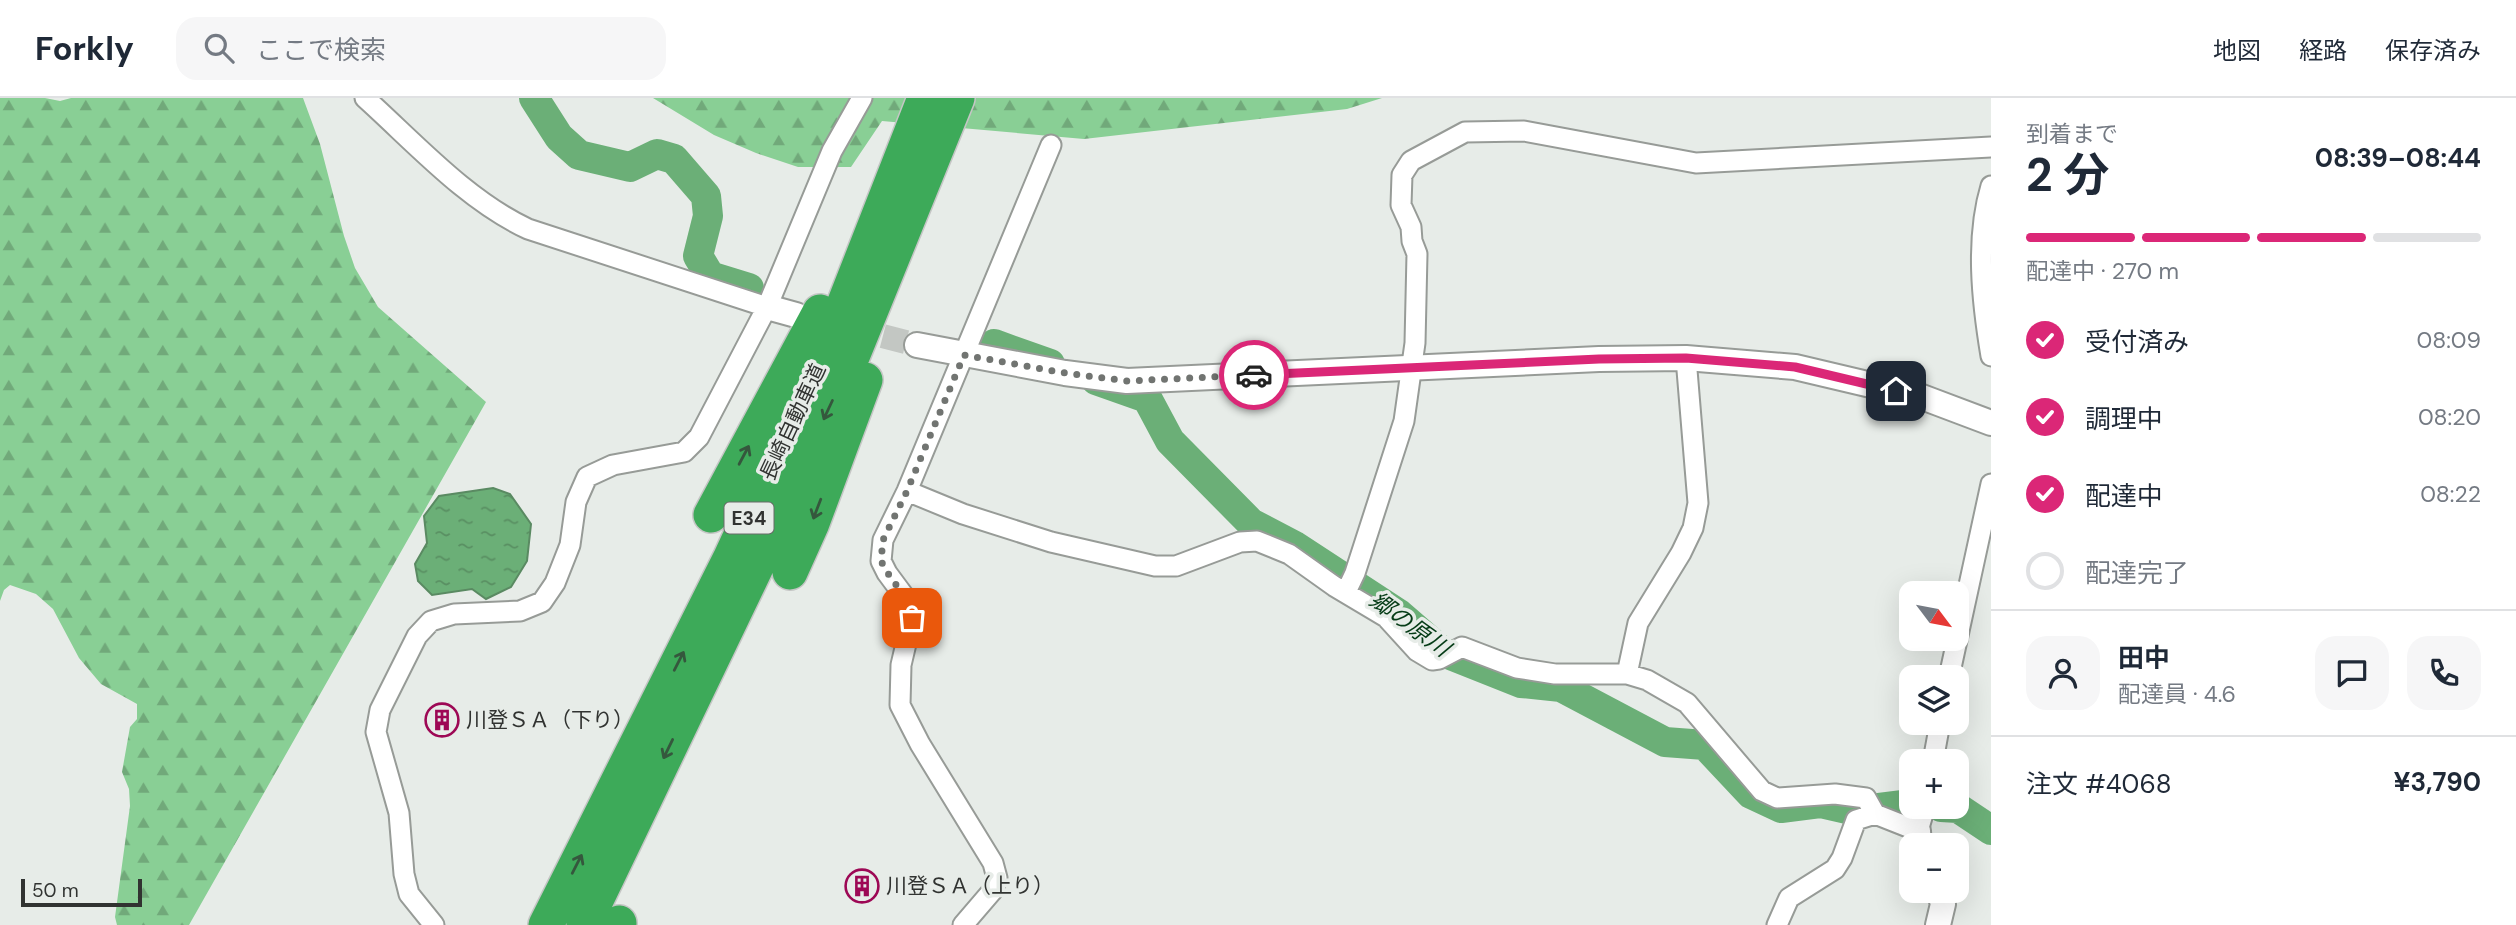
<!DOCTYPE html>
<html lang="ja">
<head>
<meta charset="utf-8">
<style>
	body { margin:0; font-family:"DM Sans","Noto Sans JP",sans-serif; background:#f6f6f7; color:#1f2937; height:100vh; display:flex; flex-direction:column; font-size:26px; white-space:nowrap }
	* { box-sizing:border-box; margin:0 }
	p { font-size:23px; color:#747a83 }
	.icon { flex:none; width:38px; height:38px; fill:none; stroke:currentColor; stroke-width:2; stroke-linecap:round; stroke-linejoin:round }
	.map { position:relative; flex:1; overflow:hidden }
	.side { display:flex; flex-direction:column; background:#fff; width:525px }
	.side>* { flex:none }
	.needle { width:46px; rotate:122deg }
	.fabs { position:absolute; left:1899px; top:483px; display:grid; gap:14px }
	.fabs a { display:grid; place-items:center; width:70px; height:70px; border-radius:14px; background:#fff; box-shadow:0 7px 28px #0002; font-size:35px }
	.scale { position:absolute; left:21px; bottom:18px; width:121px; box-sizing:border-box; padding-left:7px; border:4px solid #313331; border-top:0; font-size:19px; line-height:24px; white-space:nowrap; color:#313331; -webkit-text-stroke:5px #e7ece8; paint-order:stroke }
	.pin { position:absolute; display:grid; place-items:center; width:60px; height:60px; color:#fff; margin:-30px; border-radius:14px; box-shadow:0 4px 10px #0006 }
	.courier { position:absolute; display:grid; place-items:center; width:70px; height:70px; margin:-35px; border:5px solid #db2777; border-radius:50%; background:#fff; color:#222; box-shadow:0 2px 9px #0007 }
	.headline em { font-style:normal; font-weight:700 }
	.headline div { display:flex; flex-direction:column-reverse }
	.headline { display:flex; align-items:center; justify-content:space-between; height:119px; padding:0 35px }
	h1 { font-size:46px; font-weight:700; line-height:52px }
	.bar { display:grid; grid-template-columns:repeat(4,1fr); gap:10px 7px; align-content:center; height:84px; padding:0 35px }
	.bar i { height:9px; border-radius:5px; background:#e0e1e3 }
	.bar .active { background:#db2777 }
	.bar p { grid-column:span 4 }
	.line { display:flex; align-items:center; gap:18px; padding:0 35px; border-top:2px solid #e0e1e3 }
	.line div { flex:1 }
	.round { display:grid; place-items:center; flex:none; width:74px; height:74px; border-radius:21px; background:#f6f6f7 }
	ol { padding:0 35px; list-style:none }
	li { display:flex; align-items:center; gap:21px; height:77px }
	li p { margin-inline-start:auto }
	li .icon { padding:7px; border-radius:50%; background:#db2777; color:#fff; stroke-width:4 }
	li:last-child { color:#747a83 }
	li i { width:38px; height:38px; border:4px solid #e0e1e3; border-radius:50% }
	header { display:flex; align-items:center; gap:42px; box-sizing:border-box; height:98px; padding:0 35px; background:#fff; border-bottom:2px solid #e0e1e3 }
	header strong { font-size:33px }
	nav { display:flex; gap:38px; margin-inline-start:auto; font-size:24px }
	.search { width:490px; height:63px; background:#f6f6f7; display:flex; align-items:center; gap:18px; box-sizing:border-box; padding:0 24px; border-radius:21px; color:#747a83; font-size:26px }
	main { display:flex; flex:1; min-height:0 }
	.map>svg:first-child { display:block }
</style>
</head>
<body>
<header>
<strong>Forkly</strong>
<div class="search"><svg class="icon" aria-label="search" viewBox="0 0 24 24"><circle cx="10" cy="10" r="6"/><path d="M15 15l6 6"/></svg>ここで検索</div>
<nav><a>地図</a><a>経路</a><a>保存済み</a></nav>
</header>
<main>
<div class="map">
<svg width="1991" height="827" viewBox="0 0 1991 827">
	<defs>
		<pattern id="forest-firs" width="22" height="20" patternUnits="userSpaceOnUse" patternTransform="scale(1.75)"><rect width="22" height="20" fill="#89cf95"/><path d="M5 1l3.5 6h-7zM16 11l3.5 6h-7z" fill="#71a97a"/></pattern>
		<pattern id="water-ripples" width="26" height="14" patternUnits="userSpaceOnUse" patternTransform="scale(1.75)"><rect width="26" height="14" fill="#6baf77"/><path d="M2 4q2-2 4 0t4 0M15 11q2-2 4 0t4 0" fill="none" stroke="#598f62"/></pattern>
	</defs>
	<rect width="100%" height="100%" fill="#e7ece8"/>
	<path fill="url(#forest-firs)" d="M 0,0 L 45,0 L 60,3 L 71,0 L 303,0 L 320,46 L 344,138 L 355,170 L 378,209 L 486,304 L 189,827 L 117,827 L 115,819 L 130,708 L 129,691 L 122,674 L 130,629 L 137,621 L 137,606 L 101,586 L 79,560 L 53,511 L 36,496 L 10,487 L 4,492 L 0,503 Z
		M 653,0 L 1382,0 L 1347,11 L 1084,41 L 882,23 L 851,69 L 798,69 L 756,55 L 714,37 Z"/>
	<path fill="url(#water-ripples)" stroke="#5a8a62" stroke-width="2" d="M 493,390 L 510,396 L 531,426 L 527,463 L 511,489 L 486,501 L 472,491 L 432,497 L 418,483 L 415,466 L 427,445 L 424,418 L 439,398 Z"/>
	<g fill="none" stroke-linecap="round" stroke-linejoin="round">
		<path stroke="#6baf77" stroke-width="30" d="M 534,0 L 559,39 L 579,57 L 630,69 L 657,56 L 674,61 L 706,98 L 708,118 L 698,158 L 710,178 L 749,190
			M 994,246 L 1050,266
			M 1096,282 L 1147,300 L 1170,343 L 1251,425 L 1295,448 L 1399,516 L 1443,554 L 1521,585 L 1561,589 L 1665,644 L 1705,647 L 1751,696 L 1781,710 L 1820,705 L 1855,713 L 1911,706
			M 1941,709 L 1958,710 L 1991,732"/>
		<path stroke="#c3c7c3" stroke-width="24" stroke-dasharray="24 12" stroke-linecap="butt" d="M 848,229 L 917,247"/>
		<defs>
			<path id="minor" d="M 365,0 C 415,45 466,102 528,131 L 767,209
				M 1991,88 C 1975,141 1982,204 1991,258
				M 907,393 L 963,416 L 1051,444 L 1155,468 L 1176,468 L 1240,444 L 1257,443 L 1289,456 L 1334,488 L 1386,519 L 1417,553 L 1432,562 L 1439,561 L 1462,549 L 1517,570 L 1555,576 L 1627,576 L 1647,582 L 1687,605 L 1762,693 L 1777,700 L 1835,696 L 1866,700 L 1875,716
				M 1346,494 L 1355,475 L 1404,323 L 1415,245 L 1417,156 L 1412,143 L 1411,129 L 1401,107 L 1402,77 L 1411,63 L 1465,34 L 1524,33 L 1696,65 L 1991,49
				M 1627,576 L 1638,525 L 1681,455 L 1693,430 L 1698,405 L 1686,260
				M 1949,579 L 1991,386
				M 1933,663 L 1940,625
				M 434,827 L 409,796 L 404,776 L 399,715 L 376,634 L 380,612 L 417,538 L 431,523 L 454,516 L 520,513 L 542,504 L 555,485 L 570,447 L 576,404 L 587,379 L 613,367 L 684,354 L 699,339 L 767,209 L 832,53 L 862,0
				M 963,827 L 993,792 L 997,780 L 993,765 L 920,646 L 900,607 L 901,567 L 912,520 L 907,502 L 887,475 L 881,463 L 883,442 L 907,393 L 1051,47
				M 1777,827 L 1789,800 L 1835,771 L 1842,760 L 1856,722 L 1875,716 L 1918,733 L 1925,709"/>
			<path id="tertiary" d="M 767,209 L 796,217
				M 917,247 L 1065,275 L 1127,283 L 1599,261 L 1686,260 L 1795,269 L 1922,299 L 1991,325
				M 1918,733 L 1919,747
				M 1938,827 L 1943,806 L 1939,793"/>
			<path id="motorway" d="M 711,417 L 820,214
				M 790,474 L 812,425 L 865,282
				M 546,827 L 731,459 L 824,258 L 925,0
				M 584,827 L 757,467 L 849,266 L 957,0
				M 618,827 L 619,825"/>
		</defs>
		<use href="#minor" stroke="#979b97" stroke-width="23"/>
		<use href="#tertiary" stroke="#979b97" stroke-width="28"/>
		<use href="#motorway" stroke="#c5c6c5" stroke-width="38"/>
		<use href="#minor" stroke="#fff" stroke-width="19"/>
		<use href="#tertiary" stroke="#fff" stroke-width="24"/>
		<use href="#motorway" stroke="#3daa59" stroke-width="35"/>
	</g>
	<defs><path id="oneway-shaft" d="M-6 0H5M1.5-3L5.5 0L1.5 3" fill="none" stroke-width="1.6" stroke-linecap="round" stroke-linejoin="round" transform="scale(1.75)"/></defs>
	<g stroke="#35573d">
		<use href="#oneway-shaft" transform="translate(828 312) rotate(115)"/>
		<use href="#oneway-shaft" transform="translate(744 357) rotate(-62)"/>
		<use href="#oneway-shaft" transform="translate(817 411) rotate(111)"/>
		<use href="#oneway-shaft" transform="translate(679 563) rotate(-63)"/>
		<use href="#oneway-shaft" transform="translate(668 651) rotate(116)"/>
		<use href="#oneway-shaft" transform="translate(577 766) rotate(-63)"/>
	</g>
	<g fill="none" stroke-linecap="round" stroke-linejoin="round">
		<path stroke="#717471" stroke-width="7" stroke-dasharray="0 12.6" d="M 912,520 L 907,502 L 887,474 L 881,463 L 883,442 L 907,393 L 964,257 L 1065,275 L 1127,283 L 1254,277"/>
		<path stroke="#db2777" stroke-width="9" d="M 1254,277 L 1599,261 L 1686,260 L 1795,269 L 1896,293"/>
	</g>
	<defs>
		<symbol id="building-ring" viewBox="-11 -11 22 22"><circle r="9.5" fill="#e7ece8" stroke="#9d0855" stroke-width="1.5"/><path d="M-4-6H4V6H1V3H-1V6H-4ZM-2.5-4.3h1.7v1.8h-1.7ZM.8-4.3h1.7v1.8H.8ZM-2.5-1h1.7V.8h-1.7ZM.8-1h1.7V.8H.8Z" fill="#9d0855"/></symbol>
	</defs>
	<g fill-rule="evenodd">
		<use href="#building-ring" x="423" y="603" width="38" height="38"/>
		<use href="#building-ring" x="843" y="769" width="38" height="38"/>
	</g>
	<g text-anchor="middle" stroke-width="7" stroke-linejoin="round" paint-order="stroke">
		<rect fill="#e7ece8" stroke="#686a68" stroke-width="2" x="724.5" y="404.5" width="49" height="31" rx="5"/>
		<g font-size="19" font-weight="bold" fill="#313331">
			<text x="749" y="427">E34</text>
		</g>
		<g font-size="21" fill="#313331" stroke="#e7ece8">
			<text transform="translate(793 324) rotate(-65)" y="7">長崎自動車道</text>
		</g>
		<g font-size="21" fill="#313331" stroke="#e7ece8" text-anchor="start">
			<text x="466" y="629">川登ＳＡ（下り）</text>
			<text x="886" y="795">川登ＳＡ（上り）</text>
		</g>
		<g font-size="23" font-style="italic" fill="#063c17" stroke="#e7ece8">
			<text transform="translate(1410 526) rotate(36)" y="8">郷の原川</text>
		</g>
	</g>
</svg>
<div class="fabs">
<a><svg class="needle" viewBox="-14 -14 28 28"><path d="M0-13l5 13h-10z" fill="#e53935"/><path d="M0 13l5-13h-10z" fill="#747a83"/></svg></a>
<a><svg class="icon" aria-label="layers" viewBox="0 0 24 24"><path d="M12 4l9 5-9 5-9-5zM3 14l9 5 9-5"/></svg></a>
<a>+</a>
<a>−</a>
</div>
<div class="scale">50 m</div>
<div class="pin" style="left:912px;top:520px;background:#ea580c"><svg class="icon" aria-label="bag" viewBox="0 0 24 24"><path d="M5 8h14l-1 12H6zM9 8a3 3 0 0 1 6 0"/></svg></div>
<div class="pin" style="left:1896px;top:293px;background:#1f2937"><svg class="icon" aria-label="home" viewBox="0 0 24 24"><path d="M3 11l9-7 9 7M6 9v11h12V9"/></svg></div>
<div class="courier" style="left:1254px;top:277px"><svg class="icon" aria-label="car" viewBox="0 0 24 24"><path d="M5 17H2v-5l4-1 3-4h7l3 4 3 1v5h-3M9 17h6M6 11h13"/><circle cx="7" cy="17" r="2"/><circle cx="17" cy="17" r="2"/></svg></div>
</div>
<section class="side">
<div class="headline"><div><h1>2 分</h1><p>到着まで</p></div><em>08:39–08:44</em></div>
<div class="bar"><i class="active"></i><i class="active"></i><i class="active"></i><i></i><p>配達中 · 270 m</p></div>
<ol>
<li><svg class="icon" aria-label="check" viewBox="0 0 24 24"><path d="M5 12l5 5 9-10"/></svg>受付済み<p>08:09</p></li>
<li><svg class="icon" aria-label="check" viewBox="0 0 24 24"><path d="M5 12l5 5 9-10"/></svg>調理中<p>08:20</p></li>
<li><svg class="icon" aria-label="check" viewBox="0 0 24 24"><path d="M5 12l5 5 9-10"/></svg>配達中<p>08:22</p></li>
<li><i></i>配達完了</li>
</ol>
<div class="line" style="height:126px"><a class="round"><svg class="icon" aria-label="person" viewBox="0 0 24 24"><circle cx="12" cy="8" r="4"/><path d="M4 21q1-7 8-7t8 7"/></svg></a><div><b>田中</b><p>配達員 · 4.6</p></div><a class="round"><svg class="icon" aria-label="chat" viewBox="0 0 24 24"><path d="M4 5h16v11H9l-5 4z"/></svg></a><a class="round"><svg class="icon" aria-label="phone" viewBox="0 0 24 24"><path d="M5 4h4l2 5-3 2q2 4 5 5l2-3 5 2v4C11 20 4 13 5 4z"/></svg></a></div>
<div class="line" style="height:91px"><div>注文 #4068</div><b>¥3,790</b></div>
</section>
</main>
</body>
</html>
